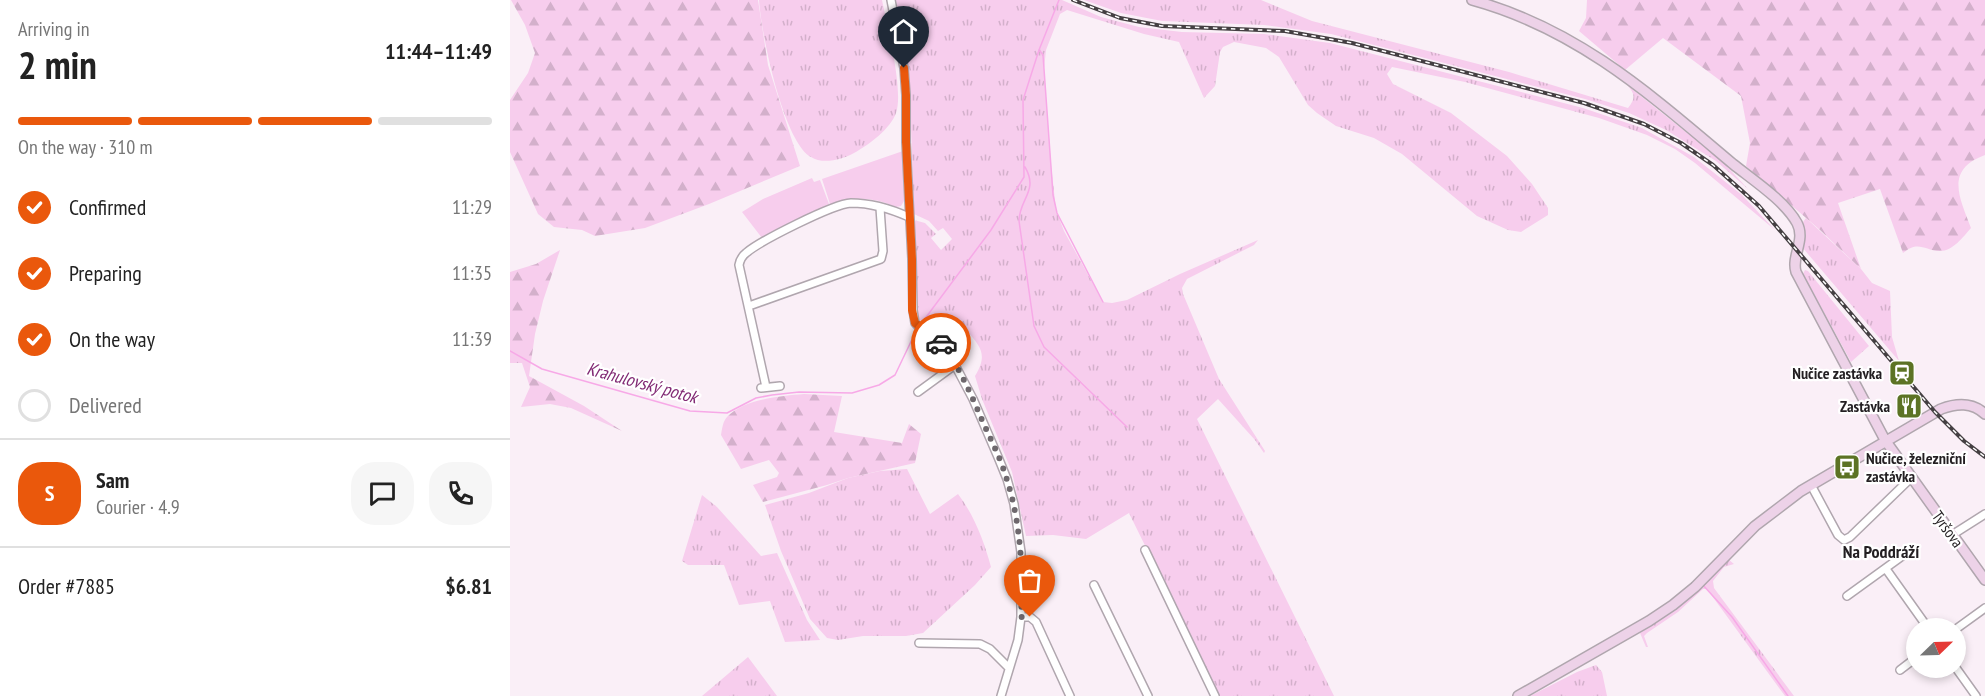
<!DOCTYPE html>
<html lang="en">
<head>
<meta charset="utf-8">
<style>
	body { margin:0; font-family:"PT Sans Narrow",sans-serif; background:#f6f6f6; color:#222; height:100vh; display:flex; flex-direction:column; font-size:22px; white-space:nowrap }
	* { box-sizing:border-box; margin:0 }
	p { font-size:20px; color:#767676 }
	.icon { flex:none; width:33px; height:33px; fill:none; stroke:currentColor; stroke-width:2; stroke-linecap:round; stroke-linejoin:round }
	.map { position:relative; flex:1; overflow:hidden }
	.panel { display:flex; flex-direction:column; background:#fff; width:510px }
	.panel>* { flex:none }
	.needle { width:39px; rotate:67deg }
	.buttons { position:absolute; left:1396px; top:618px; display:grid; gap:12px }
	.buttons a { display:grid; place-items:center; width:60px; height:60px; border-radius:50%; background:#fff; box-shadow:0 3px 9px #0003; font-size:30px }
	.pin { position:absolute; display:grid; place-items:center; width:51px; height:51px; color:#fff; margin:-62px -26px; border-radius:50% 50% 50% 0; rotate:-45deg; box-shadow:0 0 6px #0007 }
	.pin .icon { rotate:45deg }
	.courier { position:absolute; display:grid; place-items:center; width:60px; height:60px; margin:-30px; border:4px solid #ea580c; border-radius:50%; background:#fff; color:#222; box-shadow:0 2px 8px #0007 }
	.headline em { font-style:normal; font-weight:700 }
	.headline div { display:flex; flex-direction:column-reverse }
	.headline { display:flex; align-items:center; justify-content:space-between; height:102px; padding:0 18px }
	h1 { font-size:39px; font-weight:700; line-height:45px }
	.bar { display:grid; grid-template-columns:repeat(4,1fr); gap:9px 6px; align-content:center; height:72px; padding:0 18px }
	.bar i { height:8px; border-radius:4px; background:#e0e0e0 }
	.bar .on { background:#ea580c }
	.bar p { grid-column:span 4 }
	.line { display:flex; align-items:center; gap:15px; padding:0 18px; border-top:2px solid #e0e0e0 }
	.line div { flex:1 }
	.round { display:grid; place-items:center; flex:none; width:63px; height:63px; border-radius:24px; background:#f6f6f6 }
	ol { padding:0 18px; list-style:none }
	li { display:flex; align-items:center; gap:18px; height:66px }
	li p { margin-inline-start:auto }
	li .icon { padding:6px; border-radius:50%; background:#ea580c; color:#fff; stroke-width:4 }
	li:last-child { color:#767676 }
	li i { width:33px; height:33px; border:3px solid #e0e0e0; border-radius:50% }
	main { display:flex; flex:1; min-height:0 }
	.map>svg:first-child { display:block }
</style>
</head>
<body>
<main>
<section class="panel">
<div class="headline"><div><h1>2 min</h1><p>Arriving in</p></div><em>11:44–11:49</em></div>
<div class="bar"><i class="on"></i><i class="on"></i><i class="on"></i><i></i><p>On the way · 310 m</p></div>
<ol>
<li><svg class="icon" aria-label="check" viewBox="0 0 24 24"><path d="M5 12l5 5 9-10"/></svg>Confirmed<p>11:29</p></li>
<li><svg class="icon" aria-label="check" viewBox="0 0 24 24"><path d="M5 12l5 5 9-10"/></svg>Preparing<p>11:35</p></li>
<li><svg class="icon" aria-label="check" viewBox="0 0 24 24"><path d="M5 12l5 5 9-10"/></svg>On the way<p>11:39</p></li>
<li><i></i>Delivered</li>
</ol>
<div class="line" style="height:108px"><b class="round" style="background:#ea580c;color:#fff">S</b><div><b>Sam</b><p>Courier · 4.9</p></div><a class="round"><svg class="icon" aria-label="chat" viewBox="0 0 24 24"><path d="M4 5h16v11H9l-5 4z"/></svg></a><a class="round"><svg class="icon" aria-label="phone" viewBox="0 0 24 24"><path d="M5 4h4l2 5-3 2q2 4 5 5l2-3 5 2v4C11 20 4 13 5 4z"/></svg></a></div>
<div class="line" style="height:78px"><div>Order #7885</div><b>$6.81</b></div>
</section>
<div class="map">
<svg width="1475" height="696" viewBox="0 0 1475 696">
	<defs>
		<pattern id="grass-tufts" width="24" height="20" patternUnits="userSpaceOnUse" patternTransform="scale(1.5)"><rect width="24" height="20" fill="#f7cded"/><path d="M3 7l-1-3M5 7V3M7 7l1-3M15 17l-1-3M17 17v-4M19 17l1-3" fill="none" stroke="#d3b0cb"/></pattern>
		<pattern id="forest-firs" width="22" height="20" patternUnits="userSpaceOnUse" patternTransform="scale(1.5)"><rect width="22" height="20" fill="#f7cded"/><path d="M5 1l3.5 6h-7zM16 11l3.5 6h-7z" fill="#d3b0cb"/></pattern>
	</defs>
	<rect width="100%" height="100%" fill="#faeff7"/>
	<path fill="url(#grass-tufts)" d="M 249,0 L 372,0 C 377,25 394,91 386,113 C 381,128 359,145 344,153 C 333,159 313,165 301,157 C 273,141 251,32 249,0 Z
		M 386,0 L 552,0 L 591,17 L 629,27 L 672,32 L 754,34 L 820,43 L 1073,108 L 1132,128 L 1184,157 L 1232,195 L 1265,230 L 1185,163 L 1165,149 L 1137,135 L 1089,118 L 955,82 L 882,67 L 877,74 L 883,84 L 941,113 L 997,156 L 1022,184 L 1038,208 L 1038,215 L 1011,232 L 998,230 L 967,216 L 892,154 L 864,138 L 826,126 L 807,113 L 798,105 L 769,57 L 756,48 L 724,42 L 713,47 L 710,52 L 705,86 L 694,98 L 669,42 L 634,34 L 557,10 L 550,14 L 536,50 L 534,69 L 541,164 L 546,210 L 554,231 L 593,302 L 602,303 L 617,300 L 670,274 L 748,240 L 744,245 L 677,279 L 672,288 L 673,294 L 709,379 L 755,451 L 754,453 L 745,440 L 708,399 L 687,419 L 824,696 L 709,696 L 619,513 L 576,539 L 543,535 L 516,536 L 502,472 L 472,399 L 465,376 C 478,355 471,347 457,331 L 451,331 L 444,340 L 419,325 L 420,318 L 414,325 L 408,317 L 404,220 L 415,223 L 426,234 L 421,238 L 431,250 L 442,239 L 433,228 L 428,231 L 419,221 L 404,214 L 399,69 Z
		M 574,0 L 751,0 L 802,21 L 999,72 L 1118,108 C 1126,98 1125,94 1117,85 L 1211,160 L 1238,189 L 1206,161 L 1156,130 L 1119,113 L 1075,99 L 821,34 L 754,25 L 652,21 L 611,13 Z
		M 1296,218 L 1351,269 L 1362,283 L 1380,291 L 1382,337 L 1389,361 L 1292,247 L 1296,235 L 1293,222 Z
		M 1295,270 L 1298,271 L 1359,346 L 1341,362 L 1293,274 Z
		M 397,469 L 420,514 L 448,494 C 464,515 474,541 481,567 L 465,585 L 413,633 L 396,636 L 353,636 L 328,640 L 317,638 L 300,619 L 271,551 L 255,505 L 299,493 L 338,478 L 370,471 Z
		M 192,495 L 207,507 L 251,556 L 267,553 L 297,620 L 310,640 L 275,642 L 260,601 L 229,605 L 214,565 L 178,565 L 172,561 Z
		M 1218,559 L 1224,564 L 1214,567 L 1203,581 L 1204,588 L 1284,696 L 1275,696 L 1197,589 L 1193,589 L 1168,612 L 1137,633 L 1134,636 L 1138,647 L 1136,647 L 1130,633 C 1162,610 1191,588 1218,559 Z
		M 238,657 L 267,696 L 192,696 Z
		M 1086,665 L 1092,672 L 1097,696 L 1020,696 L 1067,672 Z"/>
	<path fill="url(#forest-firs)" d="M 1,0 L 248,0 L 258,65 L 290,166 L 199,204 L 135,228 L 85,236 L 72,230 L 44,227 L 28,214 L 0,152 L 0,100 L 18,73 L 25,53 L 15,25 Z
		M 1077,0 L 1475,0 L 1475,155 C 1434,170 1450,198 1461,228 C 1453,237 1443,251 1430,251 C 1414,250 1408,240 1393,253 L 1370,189 L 1328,203 L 1351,269 L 1310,230 L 1236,166 L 1240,143 L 1231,96 L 1153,38 L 1115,70 L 1069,31 L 1076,18 Z
		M 50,250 L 33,301 L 25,334 L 19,376 L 74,406 L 112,431 L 61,408 L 40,404 L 11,407 L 20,387 L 12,363 L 0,363 L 0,272 L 26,264 Z
		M 294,394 L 332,396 L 324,432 L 392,443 L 399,424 L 411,434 L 405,463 L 338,478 L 317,485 L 253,502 L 243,485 L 267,477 L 269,473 L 259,460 L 231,469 L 211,435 C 212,429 213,421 217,417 C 234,399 271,396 294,394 Z"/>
	<path fill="#f7cded" d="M 393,151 L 394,201 L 391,206 L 386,207 C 365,197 342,196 320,204 L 312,179 Z
		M 302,178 L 304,182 L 310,180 L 319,204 L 252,238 L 232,212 L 253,199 Z"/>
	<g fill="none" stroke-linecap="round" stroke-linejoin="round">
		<path stroke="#f7a9e7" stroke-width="1.5" d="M 530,51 L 533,55 L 543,195 L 547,213 L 593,302
			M 515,167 C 529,191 509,199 509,221 L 524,326 L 534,347 L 617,427
			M 411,324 L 481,230 L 514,177 L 513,100 L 529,50 L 549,0
			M 0,351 L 32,369 L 180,411 L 217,413 L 246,398 L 262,395 L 289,392 L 342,393 L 369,385 L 385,375 L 407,329
			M 1192,584 L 1222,617 L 1278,696"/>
		<defs>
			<path id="street" d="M 381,0 L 394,68 L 396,95 L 396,142 L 402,259 L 403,310 L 405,323 L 412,330 L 431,344 L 445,365 L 463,399 L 488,457 L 497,479 L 504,504 L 511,552 L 511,617 L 508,640 L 491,696
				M 239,306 L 371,259 L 373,251 L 370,208
				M 256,387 L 229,265 C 230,260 232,256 236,253 C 250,241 323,204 341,203 C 360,203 381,209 399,217
				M 251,388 L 270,386
				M 408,392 L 445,365
				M 1301,485 L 1328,535 L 1334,540 L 1340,537 L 1401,478
				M 1442,535 L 1475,514
				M 635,550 L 705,696
				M 1376,569 L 1418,628
				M 584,585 L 638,696
				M 1337,596 L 1402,549
				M 511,617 L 520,617 L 526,622 L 560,696
				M 1446,629 L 1475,608
				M 409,643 L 470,644 L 480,649 L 499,668
				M 1446,668 L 1466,696
				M 1390,670 L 1407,657"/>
			<path id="secondary" d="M 962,0 C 1068,29 1141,95 1223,164 C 1243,180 1275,201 1287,223 C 1296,240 1281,256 1286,272 L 1375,440 L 1475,580
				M 1008,696 L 1139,621 L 1163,605 L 1185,587 L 1245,526 L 1291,491 L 1431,409 C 1447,403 1462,402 1475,414"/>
		</defs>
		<use href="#street" stroke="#b0a6ae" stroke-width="10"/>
		<use href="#secondary" stroke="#b0a6ae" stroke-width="12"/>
		<use href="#street" stroke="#fff" stroke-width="7"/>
		<use href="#secondary" stroke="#edd2e8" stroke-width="9"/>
		<defs>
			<path id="rail" d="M 563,0 L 610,18 L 652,26 L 775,31 L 842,43 L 1074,103 L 1134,124 L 1171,143 L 1203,165 L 1249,206 L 1425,412 L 1454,441 L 1475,457"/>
		</defs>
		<use href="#rail" stroke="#443f42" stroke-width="4"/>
		<use href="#rail" stroke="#fff" stroke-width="1.5" stroke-dasharray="4.5" stroke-linecap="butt"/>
	</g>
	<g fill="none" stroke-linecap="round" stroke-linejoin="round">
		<path stroke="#6e686d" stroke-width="6" stroke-dasharray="0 10.8" d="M 431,343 C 449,366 461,394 472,420 C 481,440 491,459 497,480 C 511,524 513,571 511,617 L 520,617"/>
		<path stroke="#ea580c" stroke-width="8" d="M 394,68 L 396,95 L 396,142 L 402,259 L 402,310 L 405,323 L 431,343"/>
	</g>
	<defs>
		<symbol id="station-square" viewBox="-11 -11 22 22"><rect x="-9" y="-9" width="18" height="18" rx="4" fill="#5c7324" stroke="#fff"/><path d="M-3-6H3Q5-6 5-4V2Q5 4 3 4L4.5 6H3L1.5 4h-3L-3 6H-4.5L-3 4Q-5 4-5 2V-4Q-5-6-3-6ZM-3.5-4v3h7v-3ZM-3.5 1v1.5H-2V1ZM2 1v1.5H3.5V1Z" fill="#fff"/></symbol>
		<symbol id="restaurant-square" viewBox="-11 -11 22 22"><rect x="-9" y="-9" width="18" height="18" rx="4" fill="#5c7324" stroke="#fff"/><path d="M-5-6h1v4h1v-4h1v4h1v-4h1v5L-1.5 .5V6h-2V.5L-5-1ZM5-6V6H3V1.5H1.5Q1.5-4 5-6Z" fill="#fff"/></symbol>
		<symbol id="bus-square" viewBox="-11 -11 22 22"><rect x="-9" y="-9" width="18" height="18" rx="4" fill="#5c7324" stroke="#fff"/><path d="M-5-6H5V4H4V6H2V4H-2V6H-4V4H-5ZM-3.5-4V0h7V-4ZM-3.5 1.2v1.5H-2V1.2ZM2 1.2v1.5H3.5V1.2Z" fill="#fff"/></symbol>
	</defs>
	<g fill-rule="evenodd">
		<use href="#station-square" x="1377" y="358" width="30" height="30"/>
		<use href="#restaurant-square" x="1384" y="391" width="30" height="30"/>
		<use href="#bus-square" x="1322" y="452" width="30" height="30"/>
	</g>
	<g text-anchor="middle" stroke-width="4.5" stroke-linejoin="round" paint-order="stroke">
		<g font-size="16" font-weight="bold" fill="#231f22" stroke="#fff" text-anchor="end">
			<text x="1372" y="379">Nučice zastávka</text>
			<text x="1380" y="412">Zastávka</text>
			<text x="1356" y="464" text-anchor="start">Nučice, železniční<tspan x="1356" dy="18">zastávka</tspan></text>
		</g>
		<g font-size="16" fill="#231f22" stroke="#fff">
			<text transform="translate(1438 529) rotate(54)" y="6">Tyršova</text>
		</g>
		<g font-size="18" font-style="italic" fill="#822b75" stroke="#fff">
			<text transform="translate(132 383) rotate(15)" y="6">Krahulovský potok</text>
		</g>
		<g font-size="18" font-weight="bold" fill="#231f22" stroke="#fff">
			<text x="1371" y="558">Na Poddráží</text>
		</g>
	</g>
</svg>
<div class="buttons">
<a><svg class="needle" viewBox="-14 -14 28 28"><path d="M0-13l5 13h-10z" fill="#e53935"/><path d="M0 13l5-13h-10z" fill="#767676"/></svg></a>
</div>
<div class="pin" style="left:520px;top:617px;background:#ea580c"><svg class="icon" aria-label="bag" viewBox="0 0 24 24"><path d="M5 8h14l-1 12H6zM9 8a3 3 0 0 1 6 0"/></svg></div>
<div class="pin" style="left:394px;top:68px;background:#1f2937"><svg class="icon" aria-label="home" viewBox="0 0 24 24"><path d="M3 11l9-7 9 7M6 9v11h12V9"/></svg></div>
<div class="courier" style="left:431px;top:343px"><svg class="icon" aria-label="car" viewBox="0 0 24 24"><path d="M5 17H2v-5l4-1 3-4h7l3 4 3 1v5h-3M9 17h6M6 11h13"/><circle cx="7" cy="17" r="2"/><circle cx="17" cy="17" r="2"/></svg></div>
</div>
</main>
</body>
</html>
